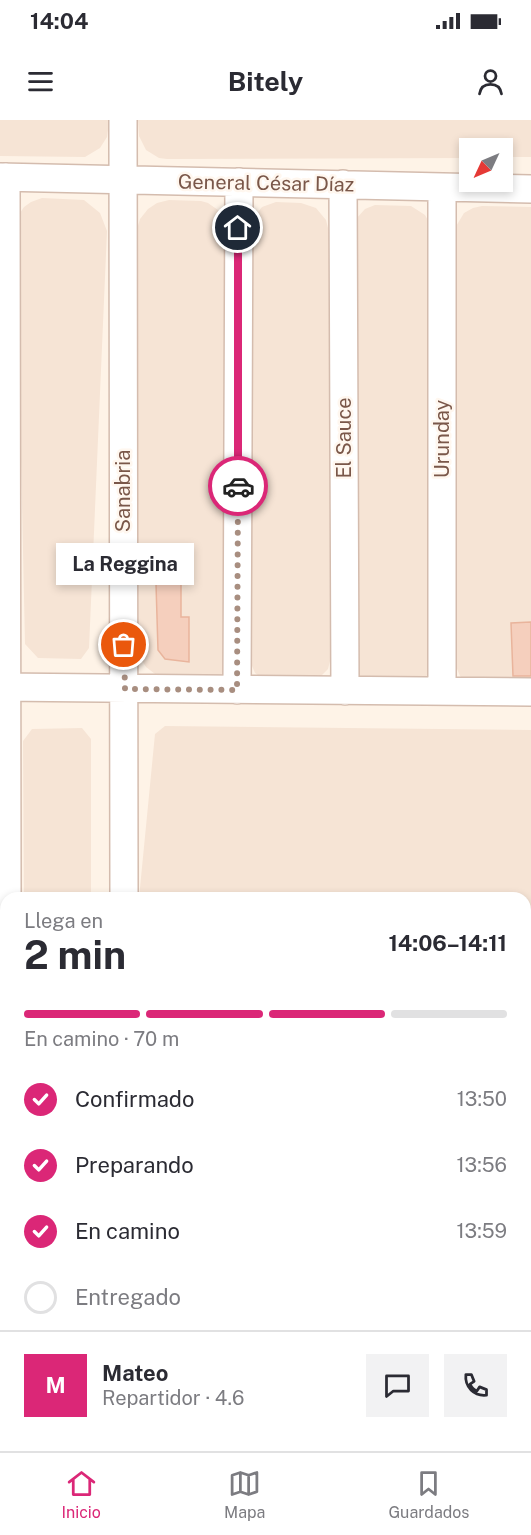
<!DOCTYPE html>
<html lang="es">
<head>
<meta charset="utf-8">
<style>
	body { margin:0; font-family:"Public Sans",sans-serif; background:#f2f2f3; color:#2b2b33; height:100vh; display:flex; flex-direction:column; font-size:22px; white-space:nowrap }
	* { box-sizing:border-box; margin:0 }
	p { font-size:20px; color:#7c7c81 }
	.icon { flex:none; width:33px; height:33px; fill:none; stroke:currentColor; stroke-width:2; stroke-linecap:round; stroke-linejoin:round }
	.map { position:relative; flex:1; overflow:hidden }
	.sheet { position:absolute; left:0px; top:772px; width:531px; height:560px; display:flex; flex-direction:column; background:#fff; border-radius:18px 18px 0 0; box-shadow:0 3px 9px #0003 }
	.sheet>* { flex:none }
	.needle { width:39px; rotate:226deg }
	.fabs { position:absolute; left:459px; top:18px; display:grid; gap:12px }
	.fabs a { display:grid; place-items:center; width:54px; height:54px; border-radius:0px; background:#fff; box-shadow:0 3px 9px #0003; font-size:30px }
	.pin { position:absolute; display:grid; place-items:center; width:51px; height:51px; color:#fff; margin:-26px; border:3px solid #fff; border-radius:50%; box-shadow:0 2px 6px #0007 }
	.courier { position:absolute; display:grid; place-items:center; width:60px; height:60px; margin:-30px; border:4px solid #db2777; border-radius:50%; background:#fff; color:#222; box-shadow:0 2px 8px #0007 }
	.bubble { position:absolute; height:42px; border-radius:0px; background:#fff; box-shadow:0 3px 9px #0003; font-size:20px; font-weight:700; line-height:42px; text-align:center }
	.summary em { font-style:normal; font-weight:700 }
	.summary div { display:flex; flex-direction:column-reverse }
	.summary { display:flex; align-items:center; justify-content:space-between; height:102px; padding:0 24px }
	h1 { font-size:39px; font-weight:700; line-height:45px }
	.bar { display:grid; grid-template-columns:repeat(4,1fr); gap:9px 6px; align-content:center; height:72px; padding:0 24px }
	.bar i { height:8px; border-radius:4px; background:#e1e1e2 }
	.bar .current { background:#db2777 }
	.bar p { grid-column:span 4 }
	.line { display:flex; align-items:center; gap:15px; padding:0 24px; border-top:2px solid #e1e1e2 }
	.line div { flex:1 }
	.round { display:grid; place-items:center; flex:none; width:63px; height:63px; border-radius:0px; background:#f2f2f3 }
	ol { padding:0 24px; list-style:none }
	li { display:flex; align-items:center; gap:18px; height:66px }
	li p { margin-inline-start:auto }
	li .icon { padding:6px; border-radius:50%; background:#db2777; color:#fff; stroke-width:4 }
	li:last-child { color:#7c7c81 }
	li i { width:33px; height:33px; border:3px solid #e1e1e2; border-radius:50% }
	.status { display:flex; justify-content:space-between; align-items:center; height:42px; padding:0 30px; background:#fff; direction:ltr }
	.status svg { height:16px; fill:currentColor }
	header { display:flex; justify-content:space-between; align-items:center; height:78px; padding:0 24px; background:#fff; font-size:27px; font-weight:700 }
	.menu { display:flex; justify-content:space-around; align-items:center; height:84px; border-top:2px solid #e1e1e2; background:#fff; font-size:16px; color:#7c7c81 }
	.menu a { display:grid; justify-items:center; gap:3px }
	.menu .current { color:#db2777 }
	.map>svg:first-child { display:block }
</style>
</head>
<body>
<div class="status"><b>14:04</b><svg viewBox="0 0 49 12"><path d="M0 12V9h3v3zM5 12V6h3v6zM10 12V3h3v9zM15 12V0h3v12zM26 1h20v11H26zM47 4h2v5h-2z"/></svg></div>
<header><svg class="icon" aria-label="menu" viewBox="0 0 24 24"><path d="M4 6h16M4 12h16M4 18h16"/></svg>Bitely<svg class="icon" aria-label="person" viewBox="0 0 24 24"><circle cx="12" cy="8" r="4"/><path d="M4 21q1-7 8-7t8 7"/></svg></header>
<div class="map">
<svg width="531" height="1331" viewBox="0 0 531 1331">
	<rect width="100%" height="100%" fill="#fef3e7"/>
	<path fill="#f6e4d5" d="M 0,0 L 108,0 L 108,10 L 107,17 L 100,28 L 85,37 L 0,36 Z
		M 138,0 L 531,0 L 531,37 L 503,37 L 502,28 L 470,28 L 469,38 L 167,39 L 159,38 L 146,30 L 139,16 Z
		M 42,78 L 84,80 L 100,93 L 107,111 L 89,528 L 81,539 L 38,538 L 25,524 L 16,105 L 18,96 L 24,87 L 31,82 Z
		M 169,80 L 201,81 L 208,83 L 218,90 L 223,97 L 226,109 L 226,549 L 218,558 L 159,557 L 146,547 L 141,539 L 138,528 L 137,109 L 140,99 L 148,89 L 157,83 Z
		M 276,82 L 301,83 L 316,88 L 326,100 L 329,112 L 330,541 L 328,549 L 318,559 L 265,560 L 255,553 L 250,541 L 251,101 L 262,87 Z
		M 375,85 L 411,86 L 425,95 L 431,106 L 431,550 L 424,559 L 364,561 L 358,556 L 356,99 L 365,89 Z
		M 482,86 L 531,87 L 531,565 L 465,560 L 460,556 L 455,544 L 455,108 L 464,93 L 473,88 Z
		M 165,606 L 531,610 L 531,827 L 525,827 L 525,778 L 139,778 L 155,614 Z
		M 82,608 L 91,619 L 91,778 L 24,778 L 23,621 L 32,609 Z
		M 525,849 L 531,849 L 531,1079 L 525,1078 Z
		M 525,1110 L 531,1110 L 531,1331 L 153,1331 L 153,1326 L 525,1326 Z"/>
	<path fill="#f5cfbd" stroke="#e9b49c" stroke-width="1.5" d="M 156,464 L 181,464 L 181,497 L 189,497 L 189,542 L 165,539 L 158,530 Z
		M 531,502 L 531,556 L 513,556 L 511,503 Z"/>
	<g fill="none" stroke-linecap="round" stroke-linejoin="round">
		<defs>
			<path id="minor" d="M 123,0 L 124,778
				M 0,57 L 531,69
				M 6,57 L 7,778
				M 343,64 L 345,571
				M 0,567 L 531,572
				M 237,570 L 239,62
				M 442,571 L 442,67
				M 525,836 L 531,836
				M 0,1083 L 6,1083
				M 525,1087 L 531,1087
				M 8,1326 L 8,1331
				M 123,1331 L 123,1326"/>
		</defs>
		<use href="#minor" stroke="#d4bcae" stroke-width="30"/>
		<use href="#minor" stroke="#fff" stroke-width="27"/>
	</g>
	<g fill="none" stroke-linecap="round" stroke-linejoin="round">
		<path stroke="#a88e80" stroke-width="6" stroke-dasharray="0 10.8" d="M 124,525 L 125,569 L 237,570 L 238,366"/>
		<path stroke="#db2777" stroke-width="8" d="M 238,366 L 238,108"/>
	</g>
	<g text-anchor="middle" stroke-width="5" stroke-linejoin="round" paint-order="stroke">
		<g font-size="20" fill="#7a5749" stroke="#fff7ef">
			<text transform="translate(266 63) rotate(1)" y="7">General César Díaz</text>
			<text transform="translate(344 318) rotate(-90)" y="7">El Sauce</text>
			<text transform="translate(442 319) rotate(-90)" y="7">Urunday</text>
			<text transform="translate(123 371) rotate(-90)" y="7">Sanabria</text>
		</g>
	</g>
</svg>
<div class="fabs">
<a><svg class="needle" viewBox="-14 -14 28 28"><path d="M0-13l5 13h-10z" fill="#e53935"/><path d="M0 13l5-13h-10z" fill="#7c7c81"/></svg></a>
</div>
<div class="pin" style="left:124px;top:525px;background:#ea580c"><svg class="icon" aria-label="bag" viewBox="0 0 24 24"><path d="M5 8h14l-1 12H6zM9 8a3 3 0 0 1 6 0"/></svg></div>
<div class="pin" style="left:238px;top:108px;background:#1f2937"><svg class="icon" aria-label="home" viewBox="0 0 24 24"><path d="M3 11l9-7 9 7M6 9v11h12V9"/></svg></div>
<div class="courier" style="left:238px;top:366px"><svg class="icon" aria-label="car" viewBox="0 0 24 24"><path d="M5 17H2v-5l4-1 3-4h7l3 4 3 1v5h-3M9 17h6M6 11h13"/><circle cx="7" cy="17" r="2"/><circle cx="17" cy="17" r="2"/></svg></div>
<div class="bubble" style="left:56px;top:423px;width:138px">La Reggina</div>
<section class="sheet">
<div class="summary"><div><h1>2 min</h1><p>Llega en</p></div><em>14:06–14:11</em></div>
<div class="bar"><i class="current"></i><i class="current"></i><i class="current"></i><i></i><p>En camino · 70 m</p></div>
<ol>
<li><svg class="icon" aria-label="check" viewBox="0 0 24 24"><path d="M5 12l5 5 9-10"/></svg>Confirmado<p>13:50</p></li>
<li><svg class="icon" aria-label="check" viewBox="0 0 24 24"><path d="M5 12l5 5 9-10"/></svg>Preparando<p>13:56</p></li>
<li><svg class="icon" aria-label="check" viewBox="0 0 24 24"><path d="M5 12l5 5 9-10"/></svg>En camino<p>13:59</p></li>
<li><i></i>Entregado</li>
</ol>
<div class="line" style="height:108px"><b class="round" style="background:#db2777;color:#fff">M</b><div><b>Mateo</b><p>Repartidor · 4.6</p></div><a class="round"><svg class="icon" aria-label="chat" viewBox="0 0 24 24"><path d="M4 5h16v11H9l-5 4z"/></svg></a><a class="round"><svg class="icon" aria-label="phone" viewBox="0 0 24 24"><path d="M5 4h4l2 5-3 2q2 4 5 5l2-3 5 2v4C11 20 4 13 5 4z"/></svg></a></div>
</section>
</div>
<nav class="menu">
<a class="current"><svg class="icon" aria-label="home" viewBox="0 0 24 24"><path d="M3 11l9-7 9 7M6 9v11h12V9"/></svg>Inicio</a>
<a><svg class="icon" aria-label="map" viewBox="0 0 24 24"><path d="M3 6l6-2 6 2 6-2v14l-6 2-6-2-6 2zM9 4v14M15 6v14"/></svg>Mapa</a>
<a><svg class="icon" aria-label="saved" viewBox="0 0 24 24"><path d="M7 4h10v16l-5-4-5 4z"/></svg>Guardados</a>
</nav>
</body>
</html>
